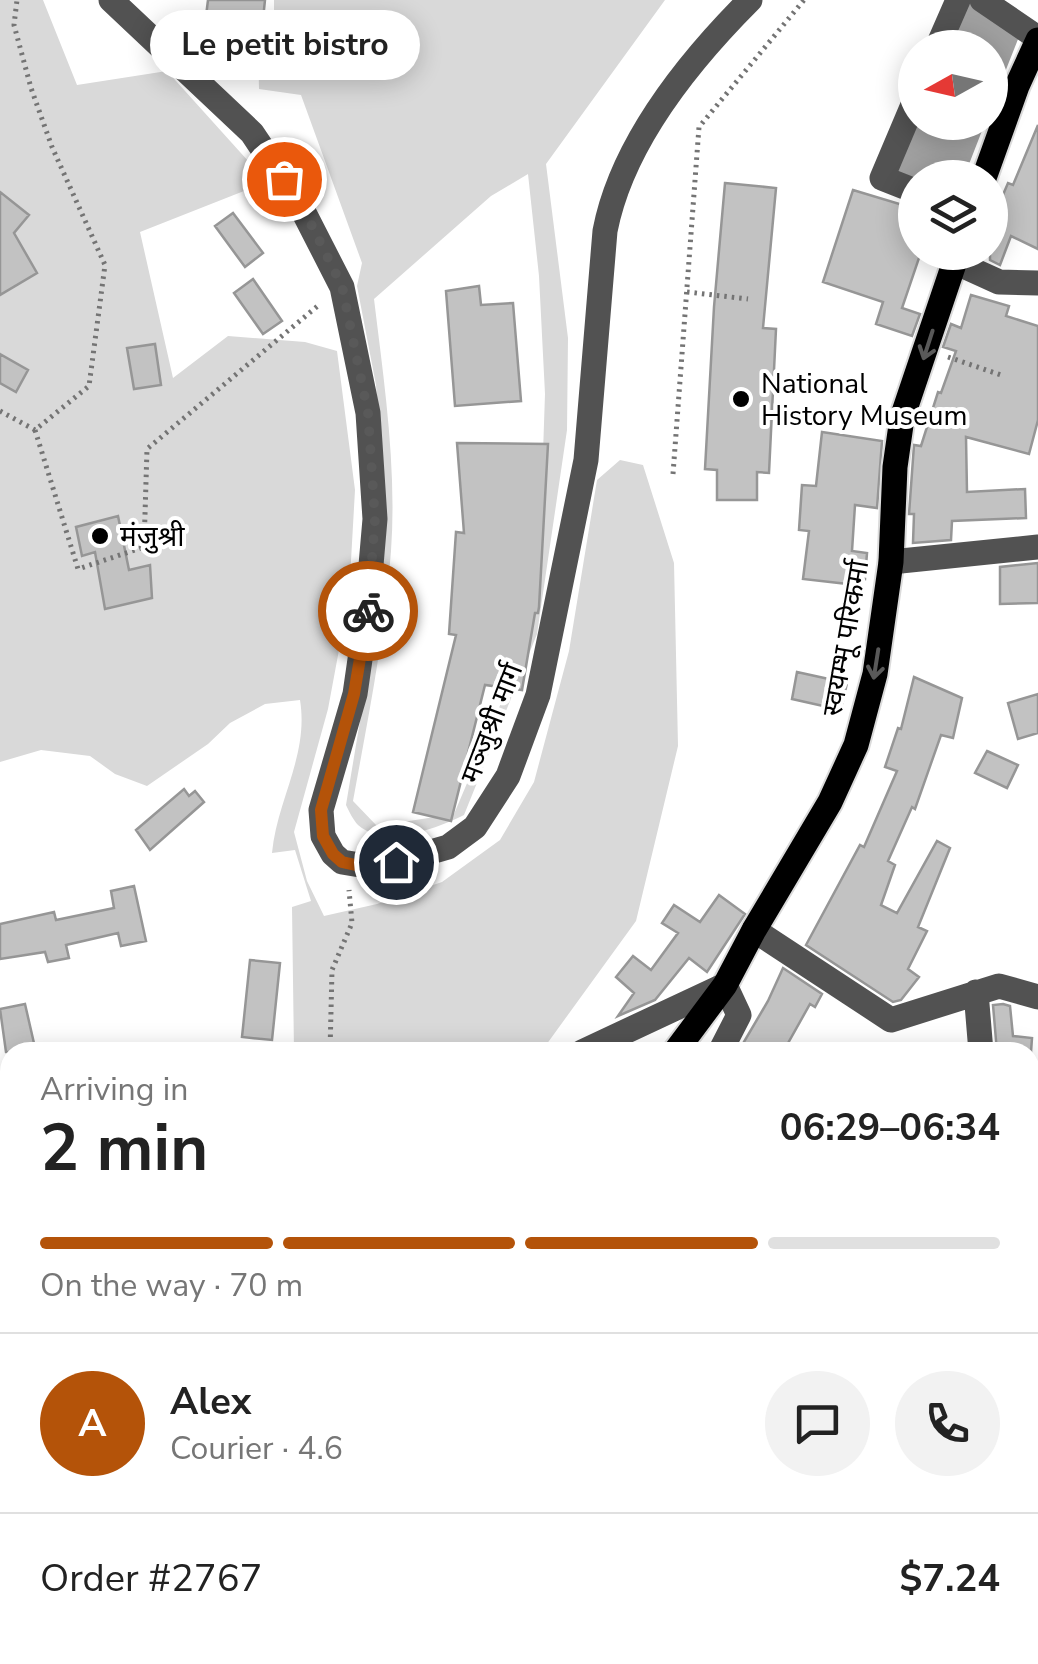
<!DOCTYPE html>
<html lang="en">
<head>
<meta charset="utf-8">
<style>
	body { margin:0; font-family:"Nunito Sans","Noto Sans Devanagari",sans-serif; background:#f2f2f2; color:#222; height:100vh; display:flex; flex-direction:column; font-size:38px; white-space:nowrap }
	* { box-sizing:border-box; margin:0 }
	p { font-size:32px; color:#767676 }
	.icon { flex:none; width:55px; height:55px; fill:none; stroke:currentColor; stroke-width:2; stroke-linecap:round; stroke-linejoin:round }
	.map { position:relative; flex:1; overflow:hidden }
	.drawer { position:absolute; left:0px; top:1042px; width:1040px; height:622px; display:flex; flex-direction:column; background:#fff; border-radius:30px 30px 0 0; box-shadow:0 5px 25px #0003 }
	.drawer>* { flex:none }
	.needle { width:65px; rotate:262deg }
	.tools { position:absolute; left:898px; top:30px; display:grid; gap:20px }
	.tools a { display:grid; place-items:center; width:110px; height:110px; border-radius:50%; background:#fff; box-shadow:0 5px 25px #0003; font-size:50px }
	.pin { position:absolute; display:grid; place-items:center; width:85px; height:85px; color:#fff; margin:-42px; border:5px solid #fff; border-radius:50%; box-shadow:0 2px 10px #0007 }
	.courier { position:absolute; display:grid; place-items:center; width:100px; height:100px; margin:-50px; border:8px solid #b45309; border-radius:50%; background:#fff; color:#222; box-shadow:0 2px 12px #0007 }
	.bubble { position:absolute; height:70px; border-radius:35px; background:#fff; box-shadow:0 5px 25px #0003; font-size:32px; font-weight:700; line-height:70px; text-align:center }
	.headline em { font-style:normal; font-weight:700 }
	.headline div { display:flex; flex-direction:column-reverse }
	.headline { display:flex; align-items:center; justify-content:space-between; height:170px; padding:0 40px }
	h1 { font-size:65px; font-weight:700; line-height:75px }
	.bar { display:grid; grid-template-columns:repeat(4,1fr); gap:15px 10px; align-content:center; height:120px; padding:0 40px }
	.bar i { height:12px; border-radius:8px; background:#e0e0e0 }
	.bar .selected { background:#b45309 }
	.bar p { grid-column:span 4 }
	.line { display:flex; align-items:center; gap:25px; padding:0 40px; border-top:2px solid #e0e0e0 }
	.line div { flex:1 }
	.round { display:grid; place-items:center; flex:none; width:105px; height:105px; border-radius:52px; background:#f2f2f2 }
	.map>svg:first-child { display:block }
</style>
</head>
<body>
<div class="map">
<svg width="1038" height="1664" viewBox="0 0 1038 1664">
	<rect width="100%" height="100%" fill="#fff"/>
	<path fill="#d9d9d9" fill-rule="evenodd" d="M 0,0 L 43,0 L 77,85 L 167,71 L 267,182 L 140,232 L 173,378 L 228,336 L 305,342 L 337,351 L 355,490 L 349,596 L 328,709 L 294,832 L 307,881 L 324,916 L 377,904 L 442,882 L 500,840 L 534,782 L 569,651 L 597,480 L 620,460 L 643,465 L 674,563 L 678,746 L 636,921 L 541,1052 L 294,1052 L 292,907 L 311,901 L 295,850 L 272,853 C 277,800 309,755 300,700 L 265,704 L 230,723 L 208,744 L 147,786 L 115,774 L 90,756 L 41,750 L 0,762 Z
		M 274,0 L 665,0 L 546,164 L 568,338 L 567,430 L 537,634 L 464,815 C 437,828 385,849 358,825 C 353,820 349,811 346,805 L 374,637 L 384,501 L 376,385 L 357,286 L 362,263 L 301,95 L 259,89 L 258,46 L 274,11 ZM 528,174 L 539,276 L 545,394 L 541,512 L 512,677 L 454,814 L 377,826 L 353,801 C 368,718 385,635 391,551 C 397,467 384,382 374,299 L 491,196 Z
		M 0,1102 L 10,1142 L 10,1655 L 485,1655 L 484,1664 L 0,1664 Z"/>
	<path fill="#a0a0a0" d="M 969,0 L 1022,29 L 990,110 L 990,48 L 940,48 Z
		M 915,122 L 985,123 L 964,177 L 915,178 L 915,183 L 887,173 Z"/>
	<path fill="#c2c2c2" stroke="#969696" stroke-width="2.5" d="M 208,0 L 265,0 L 262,29 L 238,25 L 235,45 L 203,40 Z
		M 1038,125 L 1038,249 L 1011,236 L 1000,265 L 990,260 L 990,225 L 1008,183 L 1013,185 Z
		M 725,183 L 776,188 L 763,328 L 776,329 L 769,473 L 757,472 L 757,500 L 717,500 L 717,470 L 705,469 L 714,307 Z
		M 853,190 L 903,205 L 901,211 L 915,216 L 915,252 L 921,252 L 902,308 L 920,314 L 912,336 L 876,324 L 883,302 L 823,282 Z
		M 0,192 L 29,215 L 14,233 L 37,273 L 0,295 Z
		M 233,213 L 263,253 L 245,267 L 215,226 Z
		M 253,279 L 282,321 L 263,334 L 234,293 Z
		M 479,286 L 481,305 L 513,303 L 521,401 L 455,406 L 446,291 Z
		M 971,295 L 1009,306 L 1006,316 L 1038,326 L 1038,420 L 1029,454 L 966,437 L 967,492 L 1025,489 L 1026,518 L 952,521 L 951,540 L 913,543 L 914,514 L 909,514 L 914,445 L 921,446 L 938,392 L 941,393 L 956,351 L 943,347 L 951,324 L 961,328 Z
		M 155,344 L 161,385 L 134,389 L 127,348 Z
		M 0,354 L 28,370 L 16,392 L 0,383 Z
		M 822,432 L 882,441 L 877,508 L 855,505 L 852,551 L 867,553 L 865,579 L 858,578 L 857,585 L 803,579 L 809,531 L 799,530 L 802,485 L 816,486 Z
		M 457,443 L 548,444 L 539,607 L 538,613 L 535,613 L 522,690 L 485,685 L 451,821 L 413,812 L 456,635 L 449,634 L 456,532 L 464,533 Z
		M 118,516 L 129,570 L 150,565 L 152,598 L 105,609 L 95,552 L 82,556 L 76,527 Z
		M 1038,563 L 1038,603 L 1000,604 L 1000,567 Z
		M 797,672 L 847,683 L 841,710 L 792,699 Z
		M 914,677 L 962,698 L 953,738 L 941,735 L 915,809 L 912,807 L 888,861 L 895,865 L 881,905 L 897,913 L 937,841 L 950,848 L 918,927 L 927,931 L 908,969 L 919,977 L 901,1000 L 893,1002 L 806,945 L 860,845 L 864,847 L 897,771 L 885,767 L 898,728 L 901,729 Z
		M 1038,694 L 1038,733 L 1018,739 L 1008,703 Z
		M 987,751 L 1018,765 L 1007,788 L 975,773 Z
		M 184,789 L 189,796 L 195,791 L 204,802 L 150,850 L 136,830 Z
		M 134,886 L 146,941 L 121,946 L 118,933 L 66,945 L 69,958 L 48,962 L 45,952 L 0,959 L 0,924 L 54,912 L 56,920 L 114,908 L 111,891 Z
		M 719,895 L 745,914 L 707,972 L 689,958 L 655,1000 L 618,1016 L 634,993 L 616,977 L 633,956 L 651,970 L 678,933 L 662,923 L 674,905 L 700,922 Z
		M 250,960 L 280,963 L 272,1040 L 242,1037 Z
		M 783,968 L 822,994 L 815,1007 L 810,1004 L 783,1052 L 738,1052 L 768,1001 Z
		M 25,1004 L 36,1052 L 6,1052 L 0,1009 Z
		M 1003,1004 L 1010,1006 L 1013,1036 L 1032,1038 L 1031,1052 L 997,1052 L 993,1005 Z"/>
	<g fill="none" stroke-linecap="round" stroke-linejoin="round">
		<defs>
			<path id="major" d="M 984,178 L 1017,86 L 1038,40
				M 675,1052 L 725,985 L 754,930 L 830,802 L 856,745 L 875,674 L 891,562 L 895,467 L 902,418 L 958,252
				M 524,1664 L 526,1655"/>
		</defs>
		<use href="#major" stroke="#dbdbdb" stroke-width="29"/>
		<path stroke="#747474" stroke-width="5" stroke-dasharray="2.5 5" stroke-linecap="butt" d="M 687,292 L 748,299
			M 948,357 L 1004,376
			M 0,411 L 35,430 L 89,386 L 105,265 L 52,147 L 31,88 L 14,25 L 17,0
			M 35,430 L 78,569 L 144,547 L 147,449 L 320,304
			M 673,474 L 699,127 L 804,0
			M 330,1052 L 332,970 L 352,923 L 349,890
			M 378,1664 L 378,1655"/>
		<path stroke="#525252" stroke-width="25" d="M 111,0 L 252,133 L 299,203 L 342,287 L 368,413 L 375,519 L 367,611 L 355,694 L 321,810 L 323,836 L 333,854 L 342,862 L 360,865 L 396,862 L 448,847 L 475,827 L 508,776 L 538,695 L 586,460 L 605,231 C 622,143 688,62 750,0
			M 982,0 L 1038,38
			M 937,48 L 958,0
			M 915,100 L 882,178 L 915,191
			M 955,262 L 999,282 L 1038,283
			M 891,562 L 1038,547
			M 754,930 L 891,1020 L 999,986 L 1038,997
			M 976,992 L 981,1052
			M 582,1052 L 725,985 L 739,1015 L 720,1052
			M 1030,1197 L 1038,1200
			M 1030,1374 L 1038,1380
			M 788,1655 L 791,1664"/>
		<use href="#major" stroke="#000" stroke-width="25"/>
	</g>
	<defs><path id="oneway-shaft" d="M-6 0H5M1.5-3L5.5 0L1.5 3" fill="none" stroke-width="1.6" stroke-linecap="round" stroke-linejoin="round" transform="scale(2.5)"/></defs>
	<g stroke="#595959">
		<use href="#oneway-shaft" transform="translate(928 345) rotate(108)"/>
		<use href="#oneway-shaft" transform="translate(876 664) rotate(99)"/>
	</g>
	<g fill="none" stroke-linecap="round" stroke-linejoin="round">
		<path stroke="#595959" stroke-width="10" stroke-dasharray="0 18" d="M 284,179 L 300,202 L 342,286 L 368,413 L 375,519 L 368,611"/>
		<path stroke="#b45309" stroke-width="12" d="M 368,611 L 354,694 L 321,810 L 323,836 L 333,854 L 342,862 L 360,866 L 396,862"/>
	</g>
	<g fill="#000" stroke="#fff" stroke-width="4">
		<circle cx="741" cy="399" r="10"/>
		<circle cx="100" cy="536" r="10"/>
	</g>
	<g text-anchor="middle" stroke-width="8" stroke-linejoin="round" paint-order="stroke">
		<g font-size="28" fill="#000" stroke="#fff" text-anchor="start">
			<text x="761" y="393">National<tspan x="761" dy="32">History Museum</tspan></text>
			<text x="120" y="546">मंजुश्री</text>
		</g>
		<g font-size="28" fill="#000" stroke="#fff">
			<text transform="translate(845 638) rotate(-80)" y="10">स्वयम्भू परिकर्मा</text>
			<text transform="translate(491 723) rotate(-69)" y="10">मञ्जुश्री मार्ग</text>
		</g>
	</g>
</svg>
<div class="tools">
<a><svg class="needle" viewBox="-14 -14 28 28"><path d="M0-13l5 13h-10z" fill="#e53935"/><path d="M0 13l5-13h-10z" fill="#767676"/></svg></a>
<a><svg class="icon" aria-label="layers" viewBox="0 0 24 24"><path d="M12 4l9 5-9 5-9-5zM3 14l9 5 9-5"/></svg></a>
</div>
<div class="pin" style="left:284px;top:179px;background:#ea580c"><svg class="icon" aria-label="bag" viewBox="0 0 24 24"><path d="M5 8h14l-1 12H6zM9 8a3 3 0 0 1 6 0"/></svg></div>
<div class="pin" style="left:396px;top:862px;background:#1f2937"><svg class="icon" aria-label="home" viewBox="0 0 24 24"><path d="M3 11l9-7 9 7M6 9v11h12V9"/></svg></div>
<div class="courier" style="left:368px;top:611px"><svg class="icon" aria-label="bike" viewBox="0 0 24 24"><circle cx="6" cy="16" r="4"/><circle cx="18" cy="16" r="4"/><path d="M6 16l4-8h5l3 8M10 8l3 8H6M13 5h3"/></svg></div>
<div class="bubble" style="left:150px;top:10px;width:270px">Le petit bistro</div>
<section class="drawer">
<div class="headline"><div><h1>2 min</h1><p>Arriving in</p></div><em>06:29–06:34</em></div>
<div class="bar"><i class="selected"></i><i class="selected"></i><i class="selected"></i><i></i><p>On the way · 70 m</p></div>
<div class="line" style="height:180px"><b class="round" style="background:#b45309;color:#fff">A</b><div><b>Alex</b><p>Courier · 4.6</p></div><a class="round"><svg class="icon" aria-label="chat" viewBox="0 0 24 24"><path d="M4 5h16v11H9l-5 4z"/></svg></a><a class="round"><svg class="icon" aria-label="phone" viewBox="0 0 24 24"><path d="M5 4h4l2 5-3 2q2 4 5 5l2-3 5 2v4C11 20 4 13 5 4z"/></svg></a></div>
<div class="line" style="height:130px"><div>Order #2767</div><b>$7.24</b></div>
</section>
</div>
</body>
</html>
